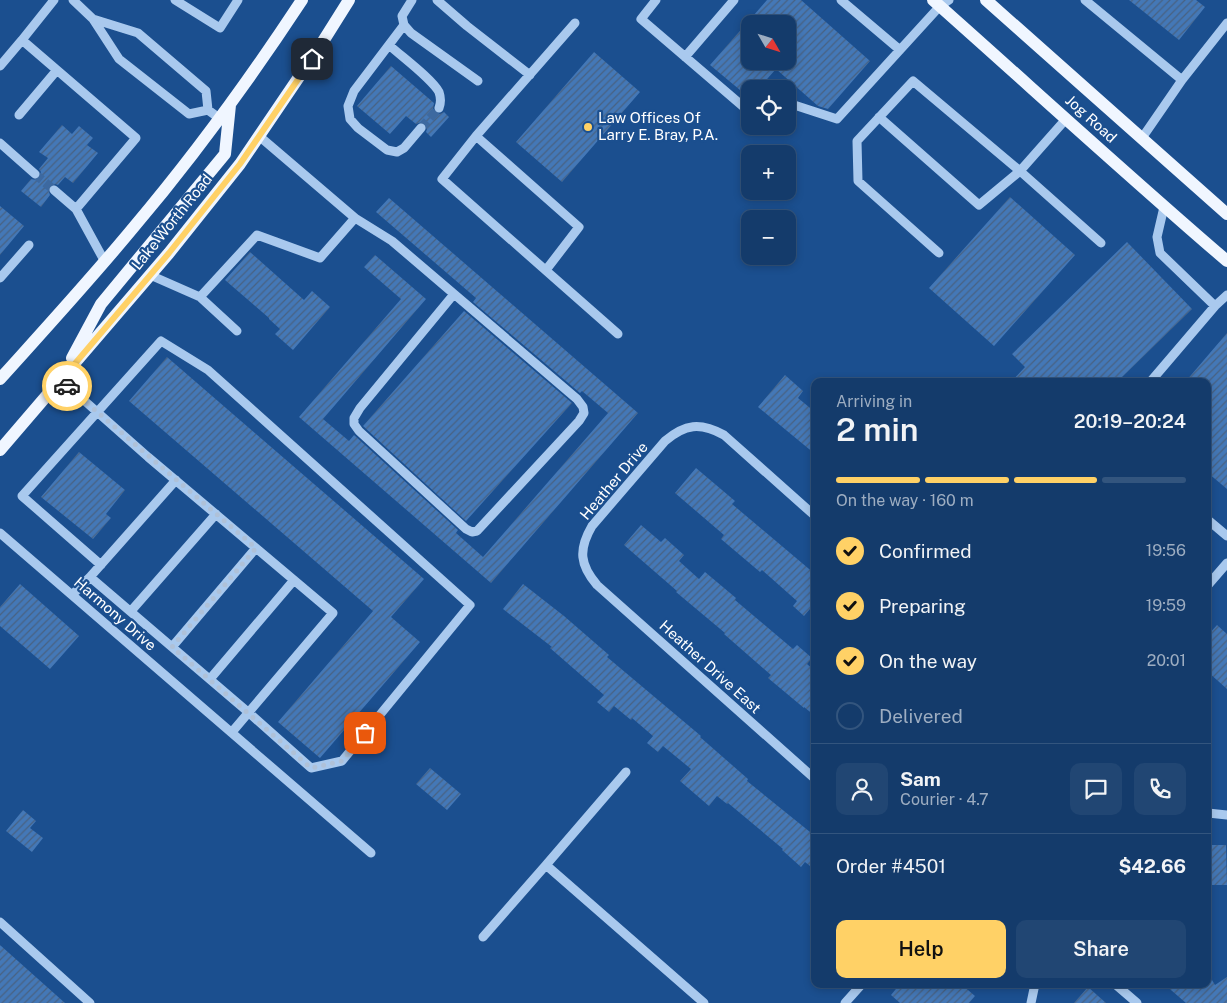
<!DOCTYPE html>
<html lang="en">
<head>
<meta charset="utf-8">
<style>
	body { margin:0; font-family:"Public Sans",sans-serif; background:#214673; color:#f1f3f6; height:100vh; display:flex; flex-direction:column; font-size:19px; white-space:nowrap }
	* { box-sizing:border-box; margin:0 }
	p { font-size:16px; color:#9dadc1 }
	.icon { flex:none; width:28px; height:28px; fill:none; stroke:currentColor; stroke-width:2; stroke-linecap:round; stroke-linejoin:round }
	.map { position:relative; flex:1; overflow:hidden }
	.details { position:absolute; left:811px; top:378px; width:400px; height:610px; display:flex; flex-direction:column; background:#143b6b; border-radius:10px; box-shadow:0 2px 8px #0003,0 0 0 1px #33557e }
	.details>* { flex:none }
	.needle { width:32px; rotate:129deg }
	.tools { position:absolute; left:741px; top:15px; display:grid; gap:10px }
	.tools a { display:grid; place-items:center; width:55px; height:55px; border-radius:10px; background:#143b6b; box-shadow:0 2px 8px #0003,0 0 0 1px #33557e; font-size:25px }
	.pin { position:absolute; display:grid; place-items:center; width:42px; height:42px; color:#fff; margin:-21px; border-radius:10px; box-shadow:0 2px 8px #0006 }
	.courier { position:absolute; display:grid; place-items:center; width:50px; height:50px; margin:-25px; border:4px solid #ffd166; border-radius:50%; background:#fff; color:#222; box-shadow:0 1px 6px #0007 }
	.headline em { font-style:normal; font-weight:600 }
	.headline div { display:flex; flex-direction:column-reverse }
	.headline { display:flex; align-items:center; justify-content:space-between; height:85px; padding:0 25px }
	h1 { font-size:32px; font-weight:600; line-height:38px }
	.bar { display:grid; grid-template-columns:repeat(4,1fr); gap:8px 5px; align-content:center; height:60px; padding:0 25px }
	.bar i { height:6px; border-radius:4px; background:#33557e }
	.bar .selected { background:#ffd166 }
	.bar p { grid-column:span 4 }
	.line { display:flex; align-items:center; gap:12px; padding:0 25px; border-top:1px solid #33557e }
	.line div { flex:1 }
	.round { display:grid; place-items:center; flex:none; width:52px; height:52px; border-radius:10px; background:#214673 }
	ol { padding:0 25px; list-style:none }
	li { display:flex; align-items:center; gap:15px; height:55px }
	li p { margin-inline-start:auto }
	li .icon { padding:5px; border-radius:50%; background:#ffd166; color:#111; stroke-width:4 }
	li:last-child { color:#9dadc1 }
	li i { width:28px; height:28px; border:2px solid #33557e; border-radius:50% }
	.primary-button { display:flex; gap:10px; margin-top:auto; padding:10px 25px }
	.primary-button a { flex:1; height:58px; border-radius:10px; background:#ffd166; color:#111; font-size:20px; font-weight:600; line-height:58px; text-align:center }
	.primary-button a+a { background:#214673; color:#f1f3f6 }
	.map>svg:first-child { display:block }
</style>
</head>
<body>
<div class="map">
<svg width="1227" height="1003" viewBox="0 0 1227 1003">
	<defs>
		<pattern id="building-hatch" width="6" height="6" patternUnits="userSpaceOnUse" patternTransform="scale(1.25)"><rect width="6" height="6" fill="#4478b7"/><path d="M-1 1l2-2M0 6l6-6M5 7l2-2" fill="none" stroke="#486282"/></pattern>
	</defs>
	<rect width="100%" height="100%" fill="#1b4f8f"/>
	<path fill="url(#building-hatch)" fill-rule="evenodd" d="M 767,0 L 801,0 L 870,61 L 828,109 L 818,106 L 776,69 L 759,88 L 740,90 L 710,65 ZM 750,24 L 788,24 L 788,61 L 750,61 Z
		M 1129,0 L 1196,0 L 1205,7 L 1179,40 Z
		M 594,52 L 640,92 L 562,182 L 516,142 Z
		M 391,66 L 434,103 L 433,109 L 435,112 L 440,114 L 444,112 L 449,117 L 431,137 L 426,132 L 427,129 L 425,124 L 422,122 L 416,124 L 406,116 L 390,134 L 357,106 Z
		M 62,125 L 72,134 L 79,126 L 93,138 L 87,145 L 98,153 L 73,183 L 65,177 L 58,185 L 55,184 L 50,186 L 48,189 L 50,195 L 41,207 L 21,191 L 31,179 L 36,180 L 40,178 L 41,172 L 39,169 L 48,158 L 39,152 Z
		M 1010,197 L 1075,255 L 994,346 L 929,288 Z
		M 389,198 L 638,413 L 491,583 L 299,417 L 401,299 L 364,267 L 375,255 L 426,299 L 323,419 L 349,441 L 354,435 L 458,530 L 456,533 L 483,557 L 608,413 L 582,391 L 580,393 L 473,302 L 476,298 L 376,212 Z
		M 0,206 L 24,226 L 0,255 Z
		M 1127,242 L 1192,309 L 1118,381 L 1012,381 L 1025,367 L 1012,354 Z
		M 250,252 L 304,300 L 312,291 L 330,307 L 293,350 L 275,334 L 280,329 L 269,319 L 269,318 L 225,280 Z
		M 464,311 L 572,403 L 466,521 L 363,426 Z
		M 1227,333 L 1227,489 L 1208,473 L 1208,381 L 1186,381 Z
		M 167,357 L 424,579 L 391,617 L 420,642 L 320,758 L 278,722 L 373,611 L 129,401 Z
		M 785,375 L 803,391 L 798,398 L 815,412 L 815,454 L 758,407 Z
		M 79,452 L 125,490 L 106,514 L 111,518 L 93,539 L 41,497 Z
		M 696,468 L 735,501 L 732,504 L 815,574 L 815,603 L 804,616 L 793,606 L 797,601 L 762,570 L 760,572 L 721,539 L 724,535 L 675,493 Z
		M 641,525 L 661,542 L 665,538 L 684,555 L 679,561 L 699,579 L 705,572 L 736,598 L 735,600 L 793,649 L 797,645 L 812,658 L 807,664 L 815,671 L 815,716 L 804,707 L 804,708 L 768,678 L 771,675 L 724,634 L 725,633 L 676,592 L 677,591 L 624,545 Z
		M 20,584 L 79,636 L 50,669 L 0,626 L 0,607 Z
		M 523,584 L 564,616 L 609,655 L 607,657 L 701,736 L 700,737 L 748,779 L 747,781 L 815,836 L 815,870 L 805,862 L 801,867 L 782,850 L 783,849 L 728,803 L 727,804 L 717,796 L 709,806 L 680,781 L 691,769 L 663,746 L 658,752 L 647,743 L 653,736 L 632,718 L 631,720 L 614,706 L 609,712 L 597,702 L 604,695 L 550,648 L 552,647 L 503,609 Z
		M 1217,625 L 1227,634 L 1227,689 L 1208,672 L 1208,635 Z
		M 430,768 L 461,794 L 447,810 L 416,784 Z
		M 23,810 L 36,821 L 30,828 L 43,838 L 32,852 L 6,831 Z
		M 1209,845 L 1226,845 L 1227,885 L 1209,885 Z
		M 0,945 L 65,1003 L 0,1003 Z
		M 1227,977 L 1227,1003 L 1186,1003 L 1164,984 L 1208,984 L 1208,982 L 1212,980 L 1215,985 Z
		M 900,984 L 961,984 L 975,996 L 969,1003 L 900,1003 L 891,995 Z
		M 1088,987 L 1106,1003 L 1074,1003 Z"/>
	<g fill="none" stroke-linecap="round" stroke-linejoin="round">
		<path stroke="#3d69a0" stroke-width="9" stroke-dasharray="9 4.5" stroke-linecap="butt" d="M 421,128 L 439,108
			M 35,174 L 54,190"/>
		<path stroke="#a9c9ee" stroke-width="9" d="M 54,0 L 22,40 L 136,138 L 76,209
			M 73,0 L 93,19 L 119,59 L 189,114 L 208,110 L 219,118
			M 175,0 L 220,28 L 238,0
			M 412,0 L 402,16 L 404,25 L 411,33 L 478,81
			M 437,0 L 467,26 L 530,75
			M 656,0 L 641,19 L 746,109 L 750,108
			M 841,0 L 900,50
			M 1085,0 L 1182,80 L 1227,23
			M 93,19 L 138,33 L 206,91 L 208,110
			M 575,23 L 476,136 L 442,179 L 618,334
			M 404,25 L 354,91 L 348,106 L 350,119 L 358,128 L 387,150 L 397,152 L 404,148 L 421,128
			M 389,45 C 402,57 431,78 439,92 C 441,98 441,103 439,108
			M 685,57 L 734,0
			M 0,66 L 22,40
			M 788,103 L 837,119 L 940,6 L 949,0
			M 19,115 L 57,70
			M 879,117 L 979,205 L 1020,171 L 1101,243
			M 476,136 L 579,227 L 546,270
			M 1142,138 L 1182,80
			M 0,143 L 35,174
			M 54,190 L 76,209 L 105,262
			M 1164,207 L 1157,237 L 1160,253 L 1215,306
			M 355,218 L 392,241 L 577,399 L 583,407 L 584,413 L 579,421 L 477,531 L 472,532 L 466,529 L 359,431 L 354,424 L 354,418 L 360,408 L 454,294
			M 939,253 L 858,181 L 857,141 L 913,81 L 1020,171 L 1066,119
			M 150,275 L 200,297 L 257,235 L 320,258 L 355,218 L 259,136
			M 0,278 L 29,245
			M 200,297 L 237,331
			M 61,380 L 148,457 L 333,613 L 232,732
			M 1151,381 L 1215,306 L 1227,295
			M 815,516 L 724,435 C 700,422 685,424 665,441 L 592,526 C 578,550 580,565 597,585 L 815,779
			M 1208,520 L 1227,536
			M 0,533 L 371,853
			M 101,565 L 22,496 L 161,341 L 208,370 L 470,605 L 342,761 L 311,768 L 248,712 L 90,577 L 176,480
			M 1208,585 L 1227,563
			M 72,595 L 90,577
			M 131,611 L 216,514
			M 172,647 L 256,548
			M 210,679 L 294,580
			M 626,772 L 546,865 L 704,1003
			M 1208,813 L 1227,815
			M 0,922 L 90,1003
			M 483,937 L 546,865
			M 1115,984 L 1137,1003
			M 845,1003 L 862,984
			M 1031,1003 L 1035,984"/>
		<path stroke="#f0f6ff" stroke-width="12" d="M 933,0 C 1031,87 1128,176 1227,261
			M 986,0 L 1227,214
			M 72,358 L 101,304 L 225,154 L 230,105
			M 0,379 C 45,329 90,280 133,228 C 194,156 250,79 302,0
			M 0,450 L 169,253 L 240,164 L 322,43 L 349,0"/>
	</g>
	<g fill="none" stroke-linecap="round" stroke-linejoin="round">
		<path stroke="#afc1d8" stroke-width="5" stroke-dasharray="0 9" d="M 67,386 L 256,548 L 172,647 L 311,768 L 342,761 L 365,733"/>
		<path stroke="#ffd166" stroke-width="6" d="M 67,386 L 61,380 L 169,253 L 240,164 L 312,59"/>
	</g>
	<circle fill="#ffd166" stroke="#1b4f8f" stroke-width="2" cx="588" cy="127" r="5"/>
	<g text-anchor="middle" stroke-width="4.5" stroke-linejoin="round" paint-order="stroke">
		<g font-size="15" fill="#fff" stroke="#1b4f8f" text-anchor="start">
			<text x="598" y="123">Law Offices Of<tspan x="598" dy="17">Larry E. Bray, P.A.</tspan></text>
		</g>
		<g font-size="15" fill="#fff" stroke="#1b4f8f">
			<text transform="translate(1091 119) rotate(42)" y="5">Jog Road</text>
			<text transform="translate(172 222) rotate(-51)" y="5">Lake Worth Road</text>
			<text transform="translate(614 481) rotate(-50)" y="5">Heather Drive</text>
			<text transform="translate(115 614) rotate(41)" y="5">Harmony Drive</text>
			<text transform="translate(710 667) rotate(42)" y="5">Heather Drive East</text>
		</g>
	</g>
</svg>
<div class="tools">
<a><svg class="needle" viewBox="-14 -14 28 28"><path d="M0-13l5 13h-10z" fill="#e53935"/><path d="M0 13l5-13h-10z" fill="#9dadc1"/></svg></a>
<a><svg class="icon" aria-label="locate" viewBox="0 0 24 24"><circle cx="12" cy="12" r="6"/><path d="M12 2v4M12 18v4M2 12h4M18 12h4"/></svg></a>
<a>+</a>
<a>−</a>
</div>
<div class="pin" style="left:365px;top:733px;background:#ea580c"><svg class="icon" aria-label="bag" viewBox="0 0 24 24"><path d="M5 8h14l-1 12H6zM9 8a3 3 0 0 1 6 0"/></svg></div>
<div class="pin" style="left:312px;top:59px;background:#1f2937"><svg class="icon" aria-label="home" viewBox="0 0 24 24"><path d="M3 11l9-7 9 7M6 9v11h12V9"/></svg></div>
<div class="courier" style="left:67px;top:386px"><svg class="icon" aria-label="car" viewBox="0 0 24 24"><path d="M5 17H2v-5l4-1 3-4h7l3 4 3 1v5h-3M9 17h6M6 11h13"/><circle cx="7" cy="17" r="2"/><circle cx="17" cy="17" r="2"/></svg></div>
<section class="details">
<div class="headline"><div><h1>2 min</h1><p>Arriving in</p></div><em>20:19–20:24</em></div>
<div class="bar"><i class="selected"></i><i class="selected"></i><i class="selected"></i><i></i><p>On the way · 160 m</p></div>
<ol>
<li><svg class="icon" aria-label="check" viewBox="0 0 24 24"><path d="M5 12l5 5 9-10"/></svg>Confirmed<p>19:56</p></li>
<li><svg class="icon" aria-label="check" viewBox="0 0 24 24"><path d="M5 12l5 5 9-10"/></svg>Preparing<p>19:59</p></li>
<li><svg class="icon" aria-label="check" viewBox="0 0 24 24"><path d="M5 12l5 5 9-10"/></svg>On the way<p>20:01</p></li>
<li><i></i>Delivered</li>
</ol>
<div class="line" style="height:90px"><a class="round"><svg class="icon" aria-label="person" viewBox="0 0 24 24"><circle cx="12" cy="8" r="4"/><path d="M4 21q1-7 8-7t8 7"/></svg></a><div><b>Sam</b><p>Courier · 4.7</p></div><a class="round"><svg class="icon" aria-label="chat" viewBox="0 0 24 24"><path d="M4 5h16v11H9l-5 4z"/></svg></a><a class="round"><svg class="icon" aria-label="phone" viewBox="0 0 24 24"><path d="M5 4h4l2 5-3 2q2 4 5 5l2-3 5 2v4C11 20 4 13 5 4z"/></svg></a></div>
<div class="line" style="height:65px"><div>Order #4501</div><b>$42.66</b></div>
<div class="primary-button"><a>Help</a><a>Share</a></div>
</section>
</div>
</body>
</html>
